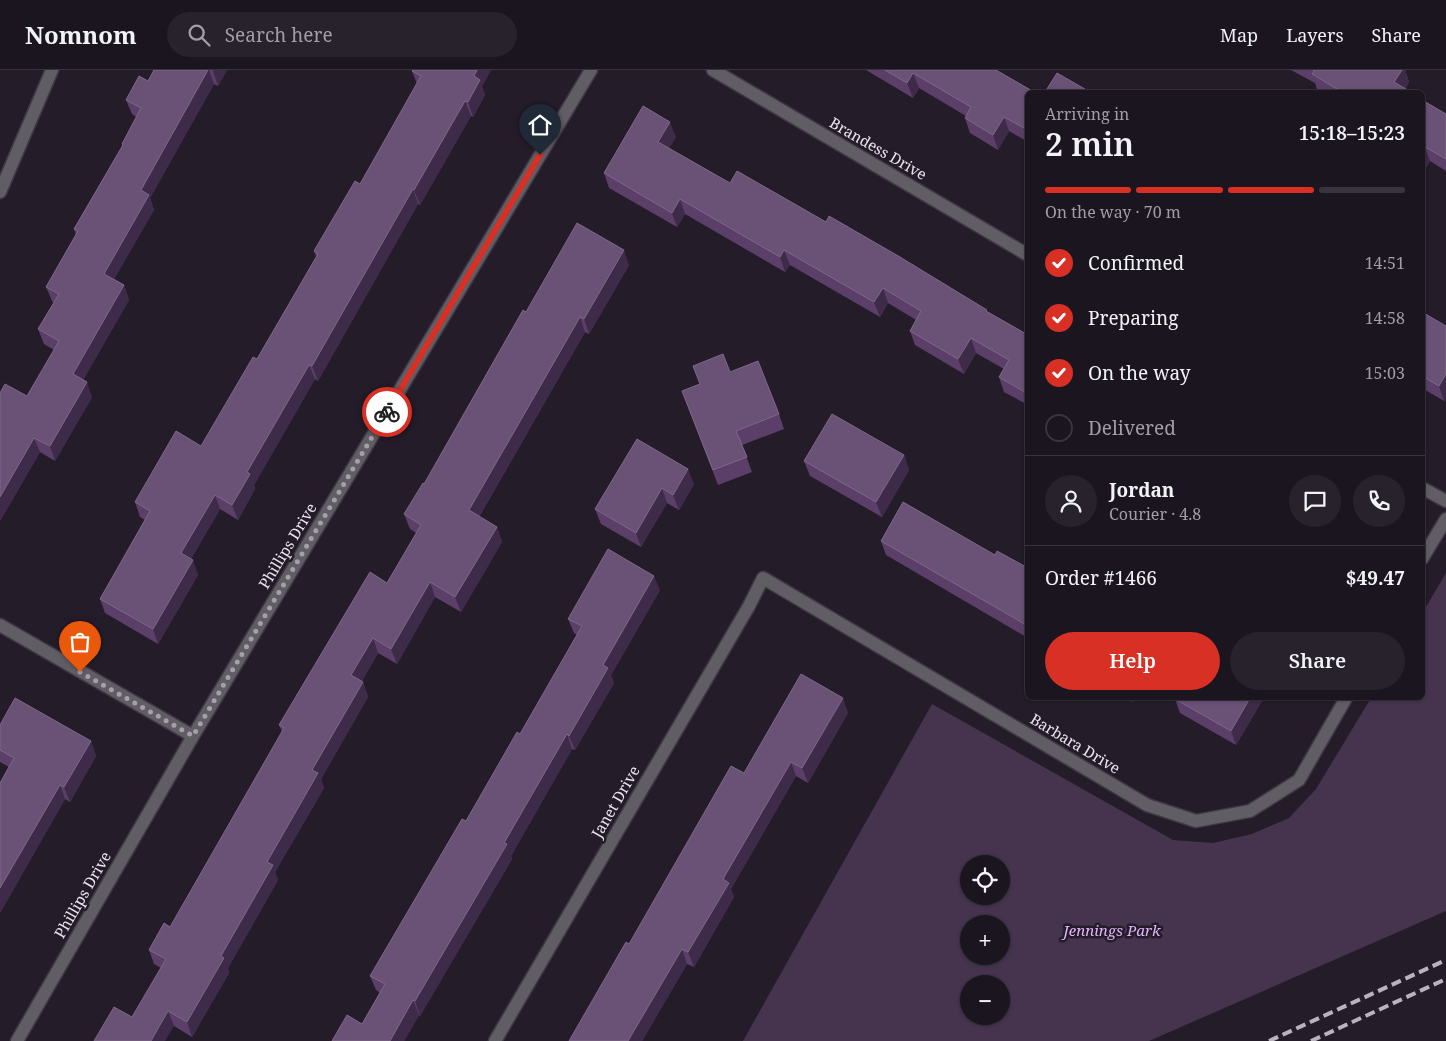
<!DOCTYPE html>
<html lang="en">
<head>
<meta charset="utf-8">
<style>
	body { margin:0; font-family:"Noto Serif",serif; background:#28222c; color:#f1f3f6; height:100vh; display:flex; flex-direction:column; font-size:19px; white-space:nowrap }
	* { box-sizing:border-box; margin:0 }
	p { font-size:16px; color:#a09fa4 }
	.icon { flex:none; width:28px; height:28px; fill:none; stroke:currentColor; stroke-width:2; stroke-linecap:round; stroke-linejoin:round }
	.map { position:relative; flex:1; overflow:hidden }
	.drawer { position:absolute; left:1025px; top:20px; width:400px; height:610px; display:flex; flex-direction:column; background:#1b151f; border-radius:8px; box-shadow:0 1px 4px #0004,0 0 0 1px #39343d }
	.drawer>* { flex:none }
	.tools { position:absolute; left:960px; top:785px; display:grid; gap:10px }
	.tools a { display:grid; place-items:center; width:50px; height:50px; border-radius:50%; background:#1b151f; box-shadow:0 1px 4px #0004,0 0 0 1px #39343d; font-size:25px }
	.pin { position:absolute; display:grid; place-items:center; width:42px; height:42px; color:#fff; margin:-51px -21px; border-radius:50% 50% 50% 0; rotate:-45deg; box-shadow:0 0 5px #0007 }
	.pin .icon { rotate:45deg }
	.courier { position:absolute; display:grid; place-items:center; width:50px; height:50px; margin:-25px; border:4px solid #d93025; border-radius:50%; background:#fff; color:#222; box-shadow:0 1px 6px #0007 }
	.overview em { font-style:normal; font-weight:600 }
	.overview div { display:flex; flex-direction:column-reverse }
	.overview { display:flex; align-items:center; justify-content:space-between; height:85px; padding:0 20px }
	h1 { font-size:32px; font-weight:600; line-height:38px }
	.bar { display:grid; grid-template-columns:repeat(4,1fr); gap:8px 5px; align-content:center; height:60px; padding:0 20px }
	.bar i { height:6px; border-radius:4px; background:#39343d }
	.bar .selected { background:#d93025 }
	.bar p { grid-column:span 4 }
	.line { display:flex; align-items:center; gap:12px; padding:0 20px; border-top:1px solid #39343d }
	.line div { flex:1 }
	.round { display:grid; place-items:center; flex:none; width:52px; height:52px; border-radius:26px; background:#28222c }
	ol { padding:0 20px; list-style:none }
	li { display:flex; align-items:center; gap:15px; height:55px }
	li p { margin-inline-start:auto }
	li .icon { padding:5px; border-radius:50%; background:#d93025; color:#fff; stroke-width:4 }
	li:last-child { color:#a09fa4 }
	li i { width:28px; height:28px; border:2px solid #39343d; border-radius:50% }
	.action { display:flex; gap:10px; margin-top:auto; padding:10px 20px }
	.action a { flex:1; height:58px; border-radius:30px; background:#d93025; color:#fff; font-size:20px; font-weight:600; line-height:58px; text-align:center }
	.action a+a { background:#28222c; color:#f1f3f6 }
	header { display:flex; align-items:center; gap:30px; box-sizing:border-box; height:70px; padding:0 25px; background:#1b151f; border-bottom:1px solid #39343d }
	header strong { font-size:24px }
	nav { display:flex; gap:28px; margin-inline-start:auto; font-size:18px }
	.search { width:350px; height:45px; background:#28222c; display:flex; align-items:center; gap:12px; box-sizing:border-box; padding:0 18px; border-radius:28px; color:#a09fa4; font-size:19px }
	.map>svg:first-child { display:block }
</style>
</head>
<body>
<header>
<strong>Nomnom</strong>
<div class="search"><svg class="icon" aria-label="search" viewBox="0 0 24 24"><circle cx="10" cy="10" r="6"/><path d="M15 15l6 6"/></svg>Search here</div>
<nav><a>Map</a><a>Layers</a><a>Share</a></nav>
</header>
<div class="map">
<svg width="1446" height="971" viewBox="0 0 1446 971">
	<rect width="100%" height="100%" fill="#241c29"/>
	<path fill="#46344f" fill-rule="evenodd" d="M 1446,503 L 1446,841 L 1149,971 L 743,971 L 932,634 L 1173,770 L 1213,773 L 1252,764 L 1289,748 L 1316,719 L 1371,628 L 1422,628 L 1423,542 ZM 969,794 L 1001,794 L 1001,826 L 969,826 ZM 969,854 L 1001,854 L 1001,886 L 969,886 ZM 969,914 L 1001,914 L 1001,946 L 969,946 Z"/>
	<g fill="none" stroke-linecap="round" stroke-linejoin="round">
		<defs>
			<path id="minor" d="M 713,0 L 1028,185
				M 0,122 L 52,0
				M 1422,418 L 1446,431
				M 1422,489 L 1446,449
				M 0,555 L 193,666
				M 17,971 L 193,666 L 591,0
				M 495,971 L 749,536 L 763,508 L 1147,735 L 1196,751 L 1250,741 L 1299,710 L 1346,628"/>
		</defs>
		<use href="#minor" stroke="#403845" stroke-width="15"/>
		<use href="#minor" stroke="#615d64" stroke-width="12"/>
		<path stroke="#b9b3bd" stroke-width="4" stroke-dasharray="10 5" stroke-linecap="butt" d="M 1269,971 L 1446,890
			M 1311,971 L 1446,909"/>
	</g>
	<path fill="#5b3f68" d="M 154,0 L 227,0 L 218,16 L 214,14 L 150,128 L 154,140 L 114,209 L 124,215 L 129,230 L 83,310 L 92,327 L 55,391 L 40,382 L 0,451 L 27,326 L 54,280 L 44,274 L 38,259 L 54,233 L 52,231 L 46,217 L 76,165 L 74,159 L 122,76 L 122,74 L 136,47 L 132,44 L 126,30 L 148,11 Z
		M 413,0 L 491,0 L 482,16 L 485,25 L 473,47 L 471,46 L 420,135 L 418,134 L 318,311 L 315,309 L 254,415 L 255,419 L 238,450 L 220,439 L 191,489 L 198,505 L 158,574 L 105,543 L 100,529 L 145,450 L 140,447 L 135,432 L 201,376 L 257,289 L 316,187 L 314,181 L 360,114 L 417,14 L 412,1 Z
		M 866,0 L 996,0 L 1028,22 L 1028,72 L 1009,61 L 998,80 L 970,63 L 965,48 L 966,46 L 919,18 L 913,28 Z
		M 1291,0 L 1405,0 L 1409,12 L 1405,19 L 1411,22 L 1323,22 L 1317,19 L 1315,13 Z
		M 1422,30 L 1446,44 L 1446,101 L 1430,91 L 1422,104 Z
		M 676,67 L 669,78 L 730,113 L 826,152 L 1028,265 L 1028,335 L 1004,322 L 999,307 L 1004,299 L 976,283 L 964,304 L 915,275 L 910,261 L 916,250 L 888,233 L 880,247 L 790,195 L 785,202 L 685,144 L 677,157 L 609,118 L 604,103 Z
		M 629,195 L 589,264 L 585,262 L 479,447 L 497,457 L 502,472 L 461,542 L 435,527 L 397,594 L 378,583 L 362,611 L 363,612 L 368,627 L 321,709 L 324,718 L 275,802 L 278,810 L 228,898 L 229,903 L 192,967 L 174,956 L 132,947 L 161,898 L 154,894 L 149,880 L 170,857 L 282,662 L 279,655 L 387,513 L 416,463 L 410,459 L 404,444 L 424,414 L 526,242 Z
		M 1422,242 L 1446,256 L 1446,328 L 1444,331 L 1422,318 Z
		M 730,302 L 779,344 L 784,359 L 742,375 L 752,402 L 718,415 L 682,321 Z
		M 637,369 L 694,414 L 679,440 L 667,433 L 641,477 L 601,454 L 595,439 Z
		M 904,385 L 909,400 L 882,447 L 810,406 L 804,391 Z
		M 881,471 L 995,485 L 1028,498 L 1028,568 L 886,485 Z
		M 660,520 L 611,605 L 614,613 L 575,680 L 572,679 L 511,786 L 512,789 L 420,946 L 419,945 L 404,971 L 332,971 L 362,954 L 380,923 L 376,920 L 370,906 L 520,664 L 577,565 L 574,563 L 568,549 Z
		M 1125,628 L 1135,628 L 1132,632 Z
		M 1176,628 L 1261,628 L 1262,631 L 1236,675 L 1180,643 L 1175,629 Z
		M 848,643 L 808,713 L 796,706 L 731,819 L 734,827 L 694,897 L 687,894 L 642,971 L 629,874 L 744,703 Z
		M 0,655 L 91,671 L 96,686 L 70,732 L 65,729 L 0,843 L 0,713 L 9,697 L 0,692 Z"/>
	<path fill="#3e2a49" d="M 208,0 L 209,0 L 214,14 L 150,128 L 154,140 L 109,218 L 104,204 L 141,120 Z
		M 213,0 L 227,0 L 218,16 L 213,1 Z
		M 477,0 L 491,0 L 482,16 L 485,25 L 473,47 L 468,32 L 474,6 Z
		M 1402,0 L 1405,0 L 1409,12 L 1402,22 L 1394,12 Z
		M 913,3 L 919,18 L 913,28 L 907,13 Z
		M 465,31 L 471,46 L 420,135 L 414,120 Z
		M 1004,47 L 1009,61 L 998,80 L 993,65 Z
		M 670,52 L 676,67 L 664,87 L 658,72 Z
		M 1425,77 L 1430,91 L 1422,104 L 1422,81 Z
		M 413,119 L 418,134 L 318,311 L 312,296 Z
		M 680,129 L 685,144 L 677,157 L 672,143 Z
		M 624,180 L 629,195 L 589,264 L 584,249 Z
		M 784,180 L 790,195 L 785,202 L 780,187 Z
		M 124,215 L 129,230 L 78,319 L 73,304 Z
		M 883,218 L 888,233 L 880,247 L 874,232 Z
		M 580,247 L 585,262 L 474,455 L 469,440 Z
		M 971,268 L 976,283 L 964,304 L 958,289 Z
		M 309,295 L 315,309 L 254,415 L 255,419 L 238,450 L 232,435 L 247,402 Z
		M 1446,304 L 1446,328 L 1444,331 L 1439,316 Z
		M 87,312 L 92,327 L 55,391 L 50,376 Z
		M 34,368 L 40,382 L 0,451 L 0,427 Z
		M 904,385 L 909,400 L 882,447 L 876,432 Z
		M 688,399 L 694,414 L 679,440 L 673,425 Z
		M 662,418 L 667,433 L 641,477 L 636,463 Z
		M 215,425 L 220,439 L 186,498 L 181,483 Z
		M 497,457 L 502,472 L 461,542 L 455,527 Z
		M 193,490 L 198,505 L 158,574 L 153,559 Z
		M 654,506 L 660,520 L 611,605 L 614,613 L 575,680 L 569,666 L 603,595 Z
		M 430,512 L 435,527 L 397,594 L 391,579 Z
		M 373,568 L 378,583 L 357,620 L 351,605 Z
		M 363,612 L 368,627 L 321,709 L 324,718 L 275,802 L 278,810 L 228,898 L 229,903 L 192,967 L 187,952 L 221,886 L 312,700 Z
		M 843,628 L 848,643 L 808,713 L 802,698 Z
		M 1131,628 L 1135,628 L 1132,632 Z
		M 1250,628 L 1261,628 L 1262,631 L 1236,675 L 1231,661 Z
		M 567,664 L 572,679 L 511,786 L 512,789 L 420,946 L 415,931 L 504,773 Z
		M 91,671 L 96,686 L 70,732 L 64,717 Z
		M 791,692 L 796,706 L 731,819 L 734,827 L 694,897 L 688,882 L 723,809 Z
		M 60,715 L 65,729 L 0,843 L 0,818 Z
		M 682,879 L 687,894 L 642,971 L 628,971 Z
		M 413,930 L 419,945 L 404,971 L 390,971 Z
		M 168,941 L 174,956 L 165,971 L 151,971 Z"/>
	<path fill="#6a5176" stroke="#7e6889" d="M 154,0 L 208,0 L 141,120 L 149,125 L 104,204 L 124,215 L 73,304 L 87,312 L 50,376 L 34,368 L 0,427 L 0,323 L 5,314 L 27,326 L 59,271 L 38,259 L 59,224 L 46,217 L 78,161 L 74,159 L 123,75 L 122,74 L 141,38 L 126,30 L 139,6 L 148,11 Z
		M 413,0 L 477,0 L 474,6 L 480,10 L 468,32 L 465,31 L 414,120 L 413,119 L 312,296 L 309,295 L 247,402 L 250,404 L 232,435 L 215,425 L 181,483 L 193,490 L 153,559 L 100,529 L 150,441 L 135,432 L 176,361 L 201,376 L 253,287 L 257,289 L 318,184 L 314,181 L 355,111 L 360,114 L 421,6 L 412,1 Z
		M 885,0 L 996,0 L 1034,22 L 1028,22 L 1028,60 L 1004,47 L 993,65 L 965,48 L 971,37 L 913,3 L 907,13 Z
		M 1313,0 L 1402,0 L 1394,12 L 1411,22 L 1342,22 L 1312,4 L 1314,1 Z
		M 1057,3 L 1090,22 L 1045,22 Z
		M 1422,30 L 1446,44 L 1446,89 L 1425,77 L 1422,81 Z
		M 643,36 L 670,52 L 658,72 L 730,113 L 737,101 L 826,152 L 829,146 L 900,187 L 987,240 L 986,241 L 1028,265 L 1028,324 L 999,307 L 1009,290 L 971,268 L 958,289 L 910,261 L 921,241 L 883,218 L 874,232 L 784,180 L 780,187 L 680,129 L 672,143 L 604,103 Z
		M 577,153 L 624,180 L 584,249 L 580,247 L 469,440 L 497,457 L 455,527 L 430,512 L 391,579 L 373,568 L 351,605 L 363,612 L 312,700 L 318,703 L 267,792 L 273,795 L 221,886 L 224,888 L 187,952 L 168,941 L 151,971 L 94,971 L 114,937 L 132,947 L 166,889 L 149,880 L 164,853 L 170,857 L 284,658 L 279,655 L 370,502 L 387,513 L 421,455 L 404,444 L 423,413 L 424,414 L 523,240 L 526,242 Z
		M 1422,242 L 1446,256 L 1446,304 L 1439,316 L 1422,306 Z
		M 723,284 L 730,302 L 758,291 L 779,344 L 736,361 L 747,387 L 713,400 L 682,321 L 700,314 L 693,296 Z
		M 832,344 L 904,385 L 876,432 L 804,391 Z
		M 637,369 L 688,399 L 673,425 L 662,418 L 636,463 L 595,439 Z
		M 903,432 L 995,485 L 997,481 L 1028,498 L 1028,556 L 881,471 Z
		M 608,479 L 654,506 L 603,595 L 608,598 L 569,666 L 567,664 L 504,773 L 507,774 L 415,931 L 413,930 L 390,971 L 332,971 L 347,945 L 362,954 L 385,914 L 370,906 L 462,749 L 466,751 L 517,662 L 520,664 L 582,556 L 568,549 Z
		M 801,604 L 843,628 L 802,698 L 791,692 L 723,809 L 729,813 L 688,882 L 682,879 L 628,971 L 569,971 L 626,872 L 629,874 L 731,696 L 744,703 Z
		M 15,628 L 91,671 L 64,717 L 60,715 L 0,818 L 0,713 L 14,688 L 0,680 L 0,655 Z
		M 1176,628 L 1250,628 L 1231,661 L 1175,629 Z"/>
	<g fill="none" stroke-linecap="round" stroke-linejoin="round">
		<path stroke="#a59fa9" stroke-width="5" stroke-dasharray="0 9" d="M 80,602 L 193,666 L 387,342"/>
		<path stroke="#d93025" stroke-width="6" d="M 387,342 L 540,85"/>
	</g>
	<g text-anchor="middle" stroke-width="5" stroke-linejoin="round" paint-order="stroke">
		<g font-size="15" fill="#ebe5ee" stroke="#241c29">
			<text transform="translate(878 79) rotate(30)" y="5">Brandess Drive</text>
			<text transform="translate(288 476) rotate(-59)" y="5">Phillips Drive</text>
			<text transform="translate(1075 674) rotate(31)" y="5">Barbara Drive</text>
			<text transform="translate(616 732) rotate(-60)" y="5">Janet Drive</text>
			<text transform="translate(83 825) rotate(-60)" y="5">Phillips Drive</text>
		</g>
		<g font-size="15" font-style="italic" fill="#e3b5fb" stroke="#241c29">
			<text x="1112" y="866">Jennings Park</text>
		</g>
	</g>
</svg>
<div class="tools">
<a><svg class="icon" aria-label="locate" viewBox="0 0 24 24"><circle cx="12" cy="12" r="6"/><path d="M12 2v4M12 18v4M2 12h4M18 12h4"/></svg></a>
<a>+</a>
<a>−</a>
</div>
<div class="pin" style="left:80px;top:602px;background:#ea580c"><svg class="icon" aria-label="bag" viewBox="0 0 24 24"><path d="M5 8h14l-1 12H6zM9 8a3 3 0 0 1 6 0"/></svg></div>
<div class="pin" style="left:540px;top:85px;background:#1f2937"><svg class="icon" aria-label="home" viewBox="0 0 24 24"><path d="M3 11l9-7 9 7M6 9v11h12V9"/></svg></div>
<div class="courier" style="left:387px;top:342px"><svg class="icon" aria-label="bike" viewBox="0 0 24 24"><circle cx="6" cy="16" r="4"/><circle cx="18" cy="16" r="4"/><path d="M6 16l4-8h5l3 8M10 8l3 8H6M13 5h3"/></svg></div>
<section class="drawer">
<div class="overview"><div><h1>2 min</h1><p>Arriving in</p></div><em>15:18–15:23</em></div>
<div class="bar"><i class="selected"></i><i class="selected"></i><i class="selected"></i><i></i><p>On the way · 70 m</p></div>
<ol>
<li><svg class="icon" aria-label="check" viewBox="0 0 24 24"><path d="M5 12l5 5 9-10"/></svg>Confirmed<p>14:51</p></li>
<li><svg class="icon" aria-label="check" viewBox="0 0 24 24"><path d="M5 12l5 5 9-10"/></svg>Preparing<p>14:58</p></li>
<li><svg class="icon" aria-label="check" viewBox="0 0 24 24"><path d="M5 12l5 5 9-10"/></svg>On the way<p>15:03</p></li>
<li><i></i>Delivered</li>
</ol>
<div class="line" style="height:90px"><a class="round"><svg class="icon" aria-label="person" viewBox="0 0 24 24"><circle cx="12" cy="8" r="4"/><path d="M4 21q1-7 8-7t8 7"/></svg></a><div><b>Jordan</b><p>Courier · 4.8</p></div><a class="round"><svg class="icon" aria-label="chat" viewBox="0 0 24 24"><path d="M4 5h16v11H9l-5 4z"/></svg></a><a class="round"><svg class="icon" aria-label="phone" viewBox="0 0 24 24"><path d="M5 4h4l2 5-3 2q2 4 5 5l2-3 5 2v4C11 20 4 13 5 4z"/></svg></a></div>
<div class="line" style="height:65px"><div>Order #1466</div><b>$49.47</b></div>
<div class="action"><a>Help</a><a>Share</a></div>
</section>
</div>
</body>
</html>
